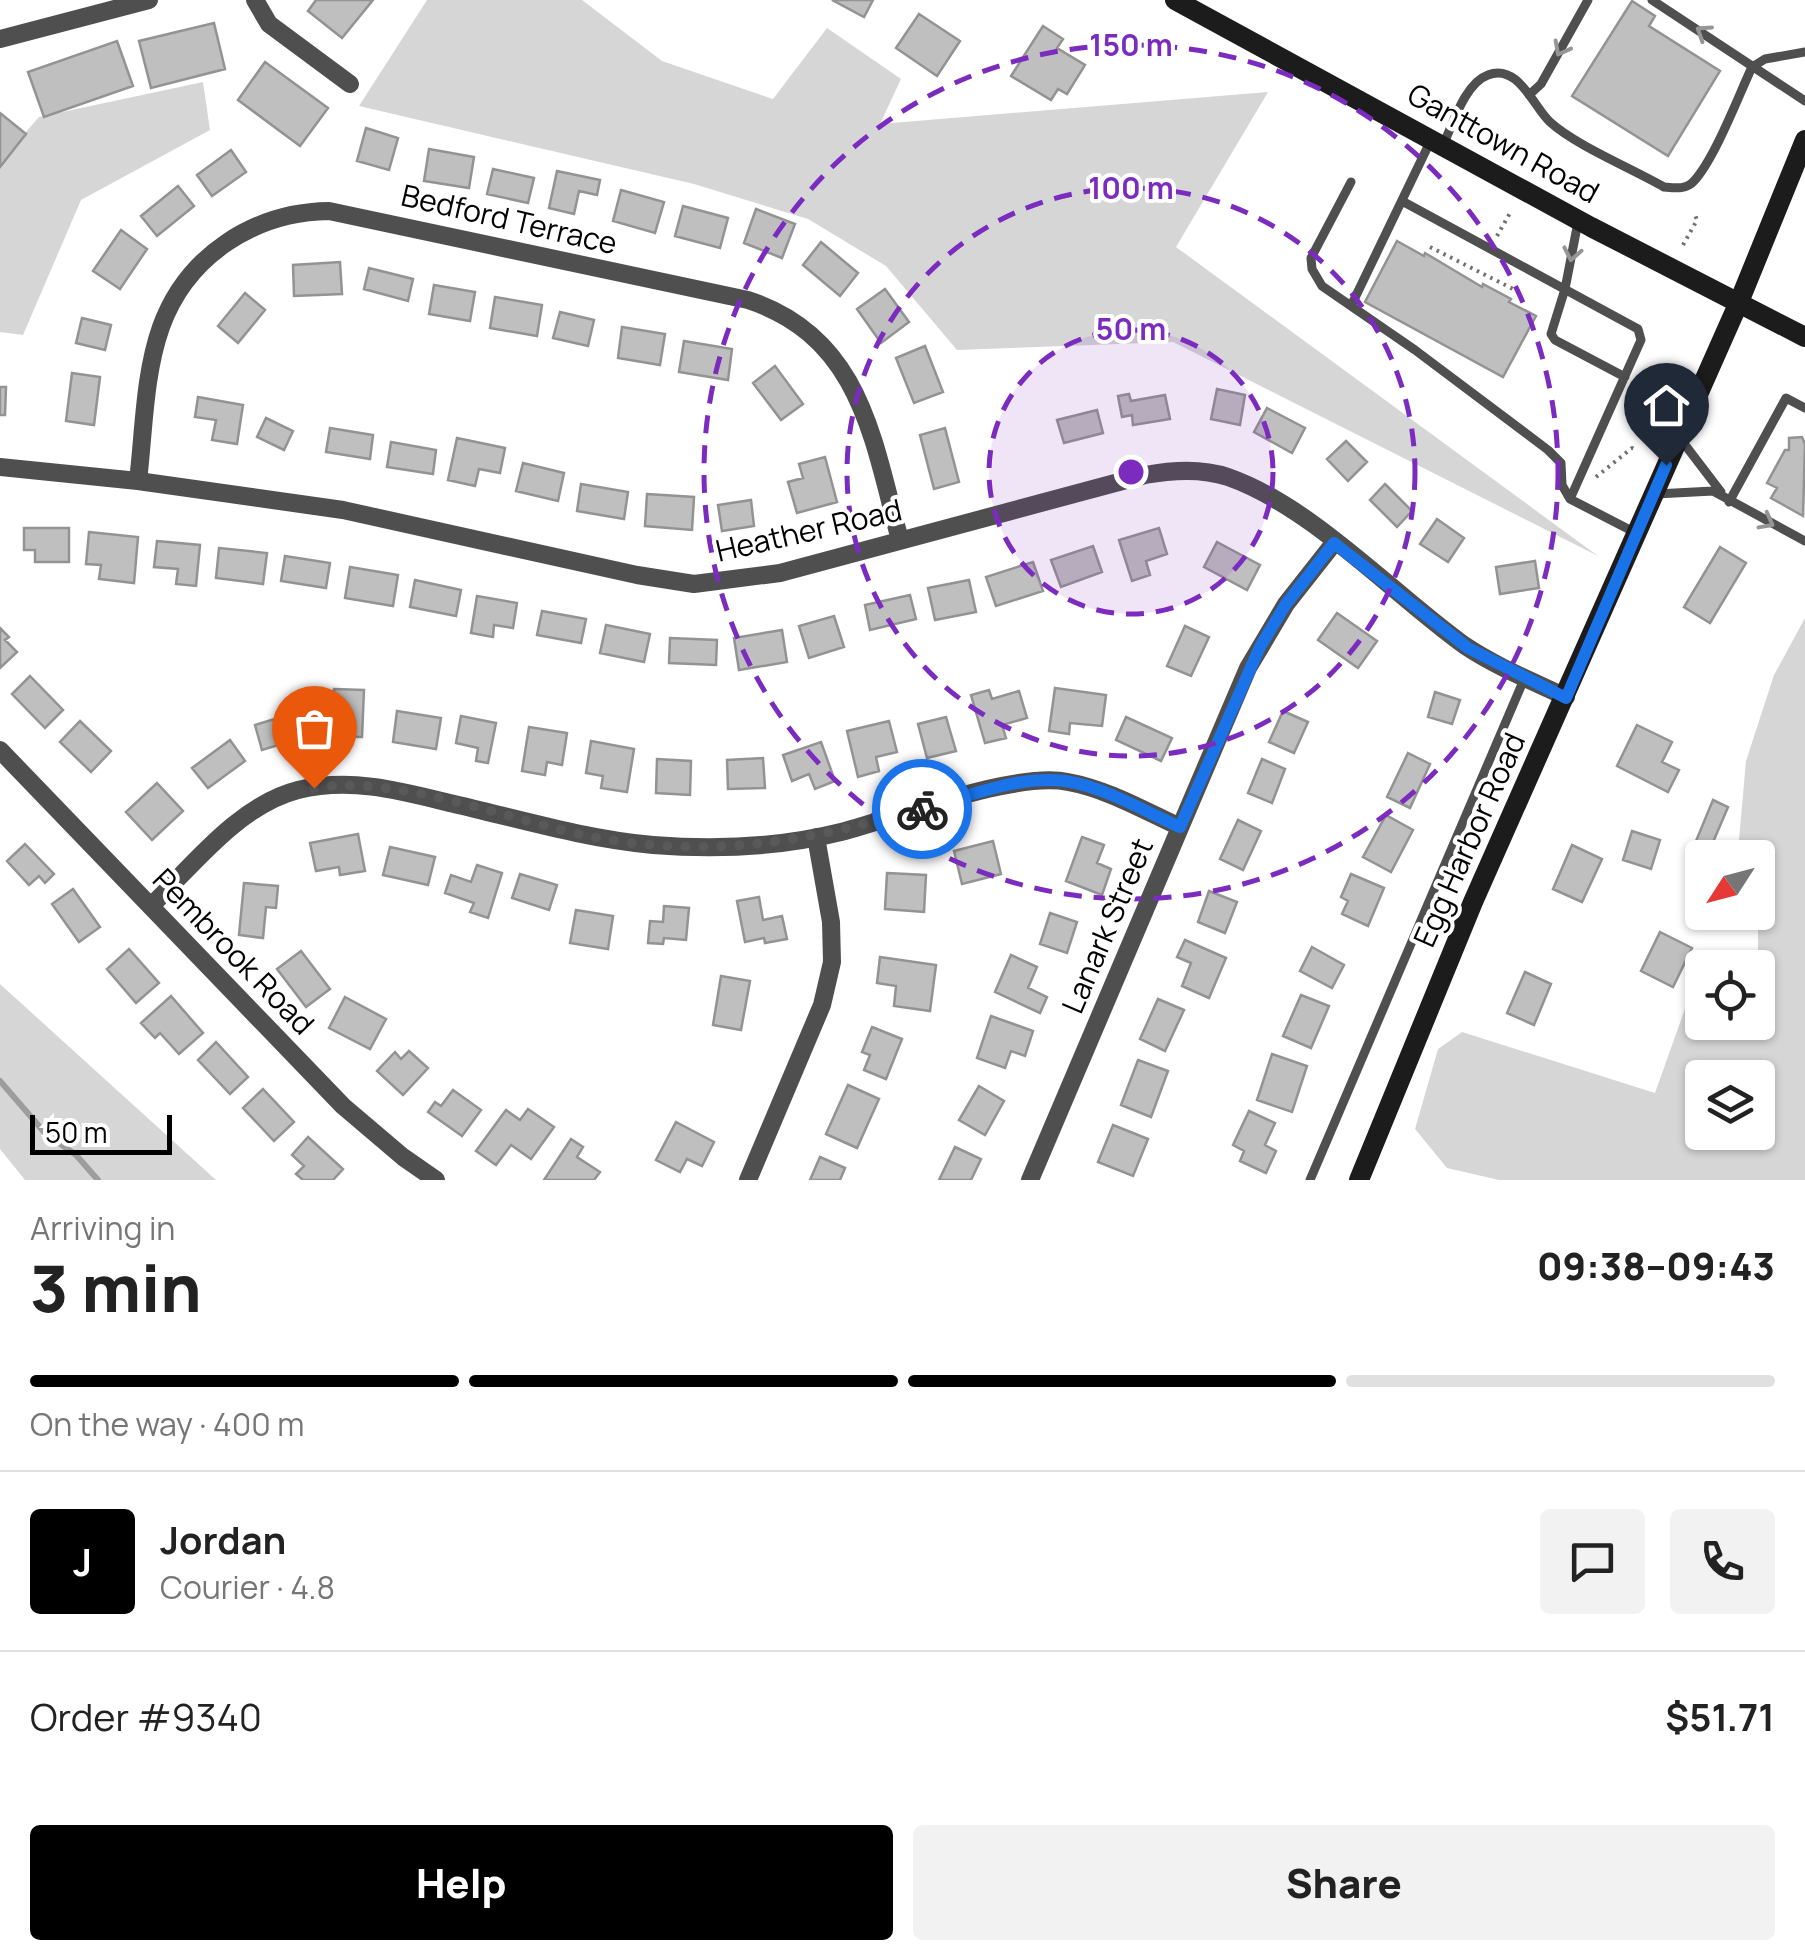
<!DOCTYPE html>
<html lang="en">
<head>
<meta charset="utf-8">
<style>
	body { margin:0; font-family:Manrope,sans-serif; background:#f2f2f2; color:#222; height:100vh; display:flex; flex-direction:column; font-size:38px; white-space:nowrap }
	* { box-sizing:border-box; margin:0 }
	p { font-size:32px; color:#767676 }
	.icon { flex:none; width:55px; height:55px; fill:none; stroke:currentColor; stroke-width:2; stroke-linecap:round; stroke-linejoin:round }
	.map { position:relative; height:1180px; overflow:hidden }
	.panel { display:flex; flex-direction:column; background:#fff; flex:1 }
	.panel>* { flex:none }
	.needle { width:65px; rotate:234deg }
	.fabs { position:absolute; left:1685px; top:840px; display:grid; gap:20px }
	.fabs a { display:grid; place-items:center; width:90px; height:90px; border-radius:10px; background:#fff; box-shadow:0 2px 8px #0004; font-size:50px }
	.scale { position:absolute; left:30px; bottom:25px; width:142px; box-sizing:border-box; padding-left:10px; border:5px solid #000; border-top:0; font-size:28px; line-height:35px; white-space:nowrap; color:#000; -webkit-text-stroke:8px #fff; paint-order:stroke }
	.pin { position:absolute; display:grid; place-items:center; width:85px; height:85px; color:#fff; margin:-102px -42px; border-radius:50% 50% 50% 0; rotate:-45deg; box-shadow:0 0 10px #0007 }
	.pin .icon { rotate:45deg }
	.courier { position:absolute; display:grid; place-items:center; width:100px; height:100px; margin:-50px; border:8px solid #1a73e8; border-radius:50%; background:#fff; color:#222; box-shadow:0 2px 12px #0007 }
	.summary em { font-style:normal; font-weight:800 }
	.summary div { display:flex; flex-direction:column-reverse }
	.summary { display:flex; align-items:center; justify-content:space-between; height:170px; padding:0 30px }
	h1 { font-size:65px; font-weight:800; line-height:75px }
	.bar { display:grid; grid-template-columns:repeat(4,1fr); gap:15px 10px; align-content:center; height:120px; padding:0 30px }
	.bar i { height:12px; border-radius:8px; background:#e0e0e0 }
	.bar .on { background:#000 }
	.bar p { grid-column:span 4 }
	.line { display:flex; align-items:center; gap:25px; padding:0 30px; border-top:2px solid #e0e0e0 }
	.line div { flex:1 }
	.round { display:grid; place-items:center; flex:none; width:105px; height:105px; border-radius:10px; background:#f2f2f2 }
	.button { display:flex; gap:20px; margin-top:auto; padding:20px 30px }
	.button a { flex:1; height:115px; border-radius:10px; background:#000; color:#fff; font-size:40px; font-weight:800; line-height:115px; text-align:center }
	.button a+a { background:#f2f2f2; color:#222 }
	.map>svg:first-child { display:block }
</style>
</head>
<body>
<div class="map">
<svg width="1805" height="1180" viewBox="0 0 1805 1180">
	<rect width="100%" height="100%" fill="#fff"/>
	<path fill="#d6d6d6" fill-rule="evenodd" d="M 427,0 L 582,0 L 662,61 L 773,99 L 827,28 L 901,79 L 880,124 L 1268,92 L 1176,247 L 1598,556 L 1173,342 L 957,350 L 886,266 L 808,219 L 694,184 L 359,106 Z
		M 203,82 L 210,130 L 81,200 L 23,335 L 0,332 L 0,162 L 39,117 Z
		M 1805,618 L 1805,1180 L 1499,1180 L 1447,1168 L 1415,1129 L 1438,1049 L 1462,1032 L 1655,1093 L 1692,989 L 1702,990 L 1702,1022 L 1758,1022 L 1758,858 L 1740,857 L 1738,851 L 1746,761 L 1774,675 ZM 1702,1078 L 1758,1078 L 1758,1132 L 1702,1132 Z
		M 0,984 L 216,1180 L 25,1180 L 0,1149 Z"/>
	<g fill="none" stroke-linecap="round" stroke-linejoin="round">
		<path stroke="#9d9d9d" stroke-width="6" d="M 0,1081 L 45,1133 L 76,1155 L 98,1180"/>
	</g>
	<path fill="#bfbfbf" stroke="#939393" stroke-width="2.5" d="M 316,0 L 373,0 L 342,38 L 308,11 Z
		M 832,0 L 873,0 L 864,17 Z
		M 1632,1 L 1655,16 L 1649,26 L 1720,71 L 1668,156 L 1572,96 Z
		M 919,14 L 960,41 L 937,76 L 896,48 Z
		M 214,23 L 225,69 L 151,88 L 139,41 Z
		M 1043,26 L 1063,39 L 1057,48 L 1085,65 L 1067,94 L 1058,89 L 1051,100 L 1011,76 Z
		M 117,41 L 133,86 L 44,117 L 28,72 Z
		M 265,62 L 328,108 L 300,146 L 238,100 Z
		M 0,113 L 26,134 L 0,167 Z
		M 366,128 L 398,138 L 389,170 L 357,161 Z
		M 429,149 L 474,157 L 469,188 L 424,181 Z
		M 231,150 L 246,172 L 212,196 L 197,175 Z
		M 493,169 L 534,178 L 528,203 L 487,194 Z
		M 557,171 L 600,180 L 597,195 L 579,191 L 574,214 L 549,208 Z
		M 178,186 L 194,206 L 157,236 L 141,216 Z
		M 621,190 L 664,202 L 655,233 L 613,221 Z
		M 683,206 L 728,218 L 720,248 L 675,236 Z
		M 756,209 L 795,224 L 782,258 L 744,243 Z
		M 121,230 L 147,249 L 120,289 L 93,271 Z
		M 1397,241 L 1424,256 L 1425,253 L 1482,287 L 1483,284 L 1511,299 L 1509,302 L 1536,316 L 1503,377 L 1365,302 Z
		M 821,242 L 858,273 L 840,296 L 803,265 Z
		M 340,262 L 342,294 L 294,296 L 293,265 Z
		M 369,268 L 413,279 L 408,301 L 364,289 Z
		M 434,285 L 475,292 L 470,321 L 429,314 Z
		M 885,289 L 909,322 L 881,343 L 857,309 Z
		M 245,293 L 265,310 L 238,343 L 218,326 Z
		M 495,297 L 542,305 L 537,336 L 490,328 Z
		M 560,312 L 594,320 L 588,346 L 553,338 Z
		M 82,318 L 111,325 L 105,350 L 76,343 Z
		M 622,327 L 665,334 L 660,365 L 618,358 Z
		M 684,341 L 732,349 L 728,380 L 679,372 Z
		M 925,346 L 943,392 L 914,403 L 896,358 Z
		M 775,366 L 803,404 L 781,420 L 753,383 Z
		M 72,373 L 100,377 L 94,425 L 66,421 Z
		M 0,387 L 6,387 L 5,415 L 0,415 Z
		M 1217,389 L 1245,395 L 1240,425 L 1211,419 Z
		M 1129,394 L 1131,401 L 1165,395 L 1170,419 L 1133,425 L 1132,415 L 1122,417 L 1118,396 Z
		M 198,397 L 243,405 L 237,444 L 212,440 L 216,420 L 195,417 Z
		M 1267,408 L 1305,428 L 1292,453 L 1254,432 Z
		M 1097,410 L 1103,433 L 1064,443 L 1057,420 Z
		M 266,418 L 293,431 L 284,450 L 257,437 Z
		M 330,428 L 373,435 L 370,459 L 326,452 Z
		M 945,428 L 959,482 L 934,489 L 920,435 Z
		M 1802,437 L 1805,444 L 1803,516 L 1771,498 L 1777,488 L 1767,483 L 1785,450 L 1789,450 L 1789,438 Z
		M 457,438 L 505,448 L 500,473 L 479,469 L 475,486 L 448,480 Z
		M 1346,441 L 1367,462 L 1348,481 L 1327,459 Z
		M 391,442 L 436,450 L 433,474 L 387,467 Z
		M 825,457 L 837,502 L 797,513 L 788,482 L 803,478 L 799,464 Z
		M 523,463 L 564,473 L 558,501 L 516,491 Z
		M 581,484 L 628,492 L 624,519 L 577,511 Z
		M 1385,484 L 1412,511 L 1397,527 L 1370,500 Z
		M 647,494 L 694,497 L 692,530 L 645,526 Z
		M 751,500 L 754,526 L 722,531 L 718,505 Z
		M 1437,519 L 1464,538 L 1448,562 L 1420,544 Z
		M 24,528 L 69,528 L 69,562 L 35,562 L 35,550 L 24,550 Z
		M 1159,528 L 1167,554 L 1146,561 L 1150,575 L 1132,581 L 1119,540 Z
		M 89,532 L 138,537 L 134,583 L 99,579 L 101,565 L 86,564 Z
		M 157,541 L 200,545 L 196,586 L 176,584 L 178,569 L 154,567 Z
		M 1217,542 L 1260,565 L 1247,590 L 1204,567 Z
		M 1093,546 L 1102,572 L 1061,587 L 1051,560 Z
		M 1720,547 L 1746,563 L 1710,623 L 1684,607 Z
		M 219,548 L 267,553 L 263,584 L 216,578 Z
		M 285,556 L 330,563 L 326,588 L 281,581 Z
		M 1535,561 L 1539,588 L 1500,594 L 1496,567 Z
		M 1033,562 L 1043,591 L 996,606 L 986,577 Z
		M 350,567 L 398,575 L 393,606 L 345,598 Z
		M 415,580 L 461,590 L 456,616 L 410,607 Z
		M 969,580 L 976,612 L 935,620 L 928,588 Z
		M 910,595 L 916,619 L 870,630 L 865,605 Z
		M 477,596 L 517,603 L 513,628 L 494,625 L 493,637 L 471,633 Z
		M 542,611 L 586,619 L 581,643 L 537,635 Z
		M 1337,613 L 1377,641 L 1358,668 L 1318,640 Z
		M 834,616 L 844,647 L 809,658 L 799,626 Z
		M 606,625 L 650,634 L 644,662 L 600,653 Z
		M 1185,626 L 1209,637 L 1191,676 L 1167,666 Z
		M 0,628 L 9,637 L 5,640 L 17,652 L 0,668 Z
		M 782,630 L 787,662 L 739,670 L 734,638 Z
		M 670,638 L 717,640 L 716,665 L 669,663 Z
		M 30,676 L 63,710 L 45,728 L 12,694 Z
		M 1055,688 L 1106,695 L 1102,726 L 1070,723 L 1069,734 L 1049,731 Z
		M 334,689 L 364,690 L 362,737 L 322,736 L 323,706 L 334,706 Z
		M 989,690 L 992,699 L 1019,691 L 1027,718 L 1002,725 L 1006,738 L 985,743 L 971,695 Z
		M 1435,692 L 1460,700 L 1452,724 L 1428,717 Z
		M 397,711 L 441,718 L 436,749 L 393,742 Z
		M 1283,711 L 1308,722 L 1294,753 L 1269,742 Z
		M 297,712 L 305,737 L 262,750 L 255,725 Z
		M 461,716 L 496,723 L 488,763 L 476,761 L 478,748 L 456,743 Z
		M 946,717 L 956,751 L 927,758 L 918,724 Z
		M 1126,717 L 1172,738 L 1161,761 L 1116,740 Z
		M 80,721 L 111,751 L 91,772 L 60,742 Z
		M 889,721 L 897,752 L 876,757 L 879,771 L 858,777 L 847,731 Z
		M 1637,725 L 1672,742 L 1662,762 L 1679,770 L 1668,792 L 1617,766 Z
		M 529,727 L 567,733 L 562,765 L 547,762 L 545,775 L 522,771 Z
		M 230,740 L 245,761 L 208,788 L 192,768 Z
		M 591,741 L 634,749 L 627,792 L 601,788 L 603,776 L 586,773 Z
		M 821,742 L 835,781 L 815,789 L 809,774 L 792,781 L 783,755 Z
		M 1408,753 L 1430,764 L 1410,808 L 1387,797 Z
		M 763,758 L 765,788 L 728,789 L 727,760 Z
		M 657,759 L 691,761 L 690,795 L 656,793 Z
		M 1262,759 L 1285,769 L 1272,803 L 1248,793 Z
		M 157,783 L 183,811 L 152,840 L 126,812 Z
		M 1713,800 L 1728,807 L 1711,847 L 1696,841 Z
		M 1386,815 L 1413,830 L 1391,872 L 1363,857 Z
		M 1238,820 L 1261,831 L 1243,870 L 1220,859 Z
		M 1632,831 L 1660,840 L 1651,869 L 1623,860 Z
		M 358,834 L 365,871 L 340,875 L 339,867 L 316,871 L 310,843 Z
		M 1082,837 L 1104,845 L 1097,863 L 1111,869 L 1102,895 L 1066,881 Z
		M 993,841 L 1001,874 L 962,884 L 954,851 Z
		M 25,844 L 54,874 L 45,883 L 39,876 L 29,885 L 7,861 Z
		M 1572,845 L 1602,859 L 1582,902 L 1553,889 Z
		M 390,847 L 435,857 L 428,885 L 383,875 Z
		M 477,865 L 502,873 L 488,918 L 470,912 L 474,903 L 445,893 L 451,875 L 471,882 Z
		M 887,873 L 926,875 L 924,912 L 885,909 Z
		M 520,874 L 557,885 L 549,910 L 512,898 Z
		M 1351,874 L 1384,888 L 1368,926 L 1342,914 L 1348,901 L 1341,897 Z
		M 244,883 L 278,886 L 276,908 L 266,907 L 263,938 L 239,935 Z
		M 73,889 L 100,927 L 79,942 L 52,904 Z
		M 1209,891 L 1237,902 L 1225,933 L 1198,922 Z
		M 759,897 L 763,920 L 782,916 L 787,939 L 765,943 L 764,938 L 745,942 L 737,901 Z
		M 664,906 L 689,908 L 686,940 L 664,938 L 663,944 L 648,943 L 650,921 L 663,922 Z
		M 576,910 L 613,916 L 608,949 L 570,943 Z
		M 1050,913 L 1077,922 L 1067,953 L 1040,944 Z
		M 1660,932 L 1692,948 L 1673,987 L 1641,971 Z
		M 1185,940 L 1226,958 L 1209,998 L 1182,986 L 1191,963 L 1177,957 Z
		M 1312,947 L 1344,965 L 1332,988 L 1300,971 Z
		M 129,949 L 159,983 L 136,1003 L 107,969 Z
		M 301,951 L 330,989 L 306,1007 L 277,969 Z
		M 1011,955 L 1037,967 L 1028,988 L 1047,997 L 1040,1013 L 995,992 Z
		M 880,957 L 936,965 L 930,1011 L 894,1006 L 896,986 L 877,983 Z
		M 1525,972 L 1551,984 L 1534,1025 L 1507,1013 Z
		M 721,976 L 750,981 L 741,1030 L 713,1025 Z
		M 1301,995 L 1329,1006 L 1311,1048 L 1283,1036 Z
		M 171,996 L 203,1033 L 179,1054 L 160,1033 L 155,1038 L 141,1023 Z
		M 345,997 L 386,1019 L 370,1049 L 329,1028 Z
		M 1158,999 L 1184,1010 L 1165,1051 L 1140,1039 Z
		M 991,1016 L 1033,1031 L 1025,1056 L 1011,1051 L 1005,1068 L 977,1058 Z
		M 872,1027 L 902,1039 L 886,1079 L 864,1070 L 870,1055 L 862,1052 Z
		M 216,1042 L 248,1077 L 230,1094 L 198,1060 Z
		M 409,1051 L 428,1068 L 403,1095 L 377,1071 L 395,1052 L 401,1059 Z
		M 1272,1054 L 1307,1066 L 1292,1112 L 1257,1100 Z
		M 1138,1060 L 1168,1071 L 1151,1117 L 1121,1105 Z
		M 848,1085 L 879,1099 L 857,1148 L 826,1134 Z
		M 979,1086 L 1004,1101 L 985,1135 L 959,1120 Z
		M 263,1089 L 294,1122 L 274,1141 L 243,1108 Z
		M 453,1090 L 481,1110 L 462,1136 L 428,1112 L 435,1102 L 441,1106 Z
		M 528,1109 L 554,1127 L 531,1159 L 511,1145 L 496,1165 L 476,1151 L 506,1110 L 520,1120 Z
		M 1249,1111 L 1275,1123 L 1265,1145 L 1276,1151 L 1266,1173 L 1240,1161 L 1244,1151 L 1233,1145 Z
		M 676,1122 L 714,1142 L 702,1166 L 687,1159 L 680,1172 L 656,1160 Z
		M 1113,1125 L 1148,1139 L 1133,1176 L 1098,1162 Z
		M 308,1137 L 343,1169 L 333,1180 L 303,1180 L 296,1174 L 304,1166 L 292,1155 Z
		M 571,1139 L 583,1147 L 577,1157 L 600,1172 L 594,1180 L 544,1180 Z
		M 955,1147 L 981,1159 L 971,1180 L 939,1180 Z
		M 820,1157 L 845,1168 L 840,1180 L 810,1180 Z"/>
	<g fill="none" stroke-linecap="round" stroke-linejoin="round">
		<path stroke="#717171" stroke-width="4" stroke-dasharray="2.5 5" stroke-linecap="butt" d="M 1497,236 L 1510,213
			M 1683,245 L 1697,220 L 1694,212
			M 1430,247 L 1523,294
			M 1596,477 L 1632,448 L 1635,450"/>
		<path stroke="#4f4f4f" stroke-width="9" d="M 1652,0 L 1805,101
			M 1529,95 L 1541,84 L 1588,0
			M 1443,145 C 1453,124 1465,83 1488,75 C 1518,63 1533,106 1550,122 C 1575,145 1633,169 1664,187 C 1675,188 1686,190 1694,181 C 1715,158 1738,97 1752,67 L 1765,59 L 1805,52
			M 1351,182 L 1311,258 L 1312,269 L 1322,286 L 1415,350 L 1548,450 L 1561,463 L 1562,485 L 1570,499 L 1636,533
			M 1402,201 L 1638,329 L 1641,340 L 1570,499
			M 1578,222 L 1565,289 L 1551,334 L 1555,340 L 1625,377
			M 1351,306 L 1430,142
			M 1679,437 L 1721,492
			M 1656,494 L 1713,491 L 1805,541
			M 1729,502 L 1786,398 L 1805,408
			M 1310,1180 L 1525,677"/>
		<path stroke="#4f4f4f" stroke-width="18" d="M 255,0 L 269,24 L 350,84
			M 0,39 L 149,0
			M 0,467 L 138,481 L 343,510 L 637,575 L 694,584 L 780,573 L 1145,475 C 1173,470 1201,468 1228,477 C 1311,506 1392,593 1464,645 C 1495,666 1532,681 1566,697
			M 138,481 C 144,431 144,375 161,327 C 187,255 255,212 329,211 L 748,300 C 861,337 873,440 900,540
			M 0,750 L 343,1106 L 403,1157 L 436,1180
			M 151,906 C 193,865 239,805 298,790 C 352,777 401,791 454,804 C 519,819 586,839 653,845 C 715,850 781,847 841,832 C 899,817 1014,771 1068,782 C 1107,789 1145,811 1180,827
			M 748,1180 L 822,1005 L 832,962 L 831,922 L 816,837
			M 1030,1180 L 1248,668 L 1286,604 L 1334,543"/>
		<path stroke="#1c1c1c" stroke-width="20" d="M 1175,0 L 1591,227 L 1805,337
			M 1359,1180 L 1473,902 L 1739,302 L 1805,140"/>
	</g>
	<defs><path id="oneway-chevron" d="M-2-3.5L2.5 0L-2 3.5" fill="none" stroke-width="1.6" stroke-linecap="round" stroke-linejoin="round" transform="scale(2.5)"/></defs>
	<g stroke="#959595">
		<use href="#oneway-chevron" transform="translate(1703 32) rotate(-147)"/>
		<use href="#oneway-chevron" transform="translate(1561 49) rotate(118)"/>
		<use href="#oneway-chevron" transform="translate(1572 254) rotate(101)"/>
		<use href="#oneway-chevron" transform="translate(1767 522) rotate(28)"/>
	</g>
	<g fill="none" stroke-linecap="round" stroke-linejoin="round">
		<path stroke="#595959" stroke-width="10" stroke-dasharray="0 18" d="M 314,788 C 398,774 513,822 598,838 C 716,859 809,840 922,809"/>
		<path stroke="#1a73e8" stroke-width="12" d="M 922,809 C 967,797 1017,775 1065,781 C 1105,787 1144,811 1180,827 L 1260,647 L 1286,604 L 1334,543 L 1468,648 L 1566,698 L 1666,465"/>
	</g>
	<circle cx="1131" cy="472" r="142" fill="#7b2cbf" fill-opacity=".12"/>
	<g fill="none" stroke="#7b2cbf" stroke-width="5" stroke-dasharray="18 12">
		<circle cx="1131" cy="472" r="142"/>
		<circle cx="1131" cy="472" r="284"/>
		<circle cx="1131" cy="472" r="427"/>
	</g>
	<g text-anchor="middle" stroke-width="8" stroke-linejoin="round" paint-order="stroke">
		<g font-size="30" fill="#000" stroke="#fff">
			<text transform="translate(1503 144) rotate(29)" y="10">Ganttown Road</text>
			<text transform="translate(509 220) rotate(13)" y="10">Bedford Terrace</text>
			<text transform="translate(809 531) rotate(-13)" y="10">Heather Road</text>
			<text transform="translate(1470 840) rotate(-66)" y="10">Egg Harbor Road</text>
			<text transform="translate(1108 926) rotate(-67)" y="10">Lanark Street</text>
			<text transform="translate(233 952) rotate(46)" y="10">Pembrook Road</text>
		</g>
	</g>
	<circle cx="1131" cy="472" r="15" fill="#7b2cbf" stroke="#fff" stroke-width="5"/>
	<g font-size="30" text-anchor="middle" font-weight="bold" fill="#7b2cbf" stroke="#fff" stroke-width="8" stroke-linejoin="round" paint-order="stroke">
		<text x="1131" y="56">150 m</text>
		<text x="1131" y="199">100 m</text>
		<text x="1131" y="340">50 m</text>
	</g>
</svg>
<div class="fabs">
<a><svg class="needle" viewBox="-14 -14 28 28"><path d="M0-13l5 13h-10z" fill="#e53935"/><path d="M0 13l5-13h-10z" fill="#767676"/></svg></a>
<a><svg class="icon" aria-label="locate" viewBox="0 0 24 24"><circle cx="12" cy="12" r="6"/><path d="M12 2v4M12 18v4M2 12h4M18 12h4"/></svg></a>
<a><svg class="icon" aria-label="layers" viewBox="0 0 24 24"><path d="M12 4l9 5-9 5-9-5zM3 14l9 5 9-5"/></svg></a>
</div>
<div class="scale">50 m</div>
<div class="pin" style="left:314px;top:788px;background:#ea580c"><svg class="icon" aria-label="bag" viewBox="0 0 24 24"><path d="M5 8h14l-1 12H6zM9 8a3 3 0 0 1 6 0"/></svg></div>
<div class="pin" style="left:1666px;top:465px;background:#1f2937"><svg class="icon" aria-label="home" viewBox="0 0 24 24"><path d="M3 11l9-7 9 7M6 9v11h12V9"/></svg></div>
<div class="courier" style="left:922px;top:809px"><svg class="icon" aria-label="bike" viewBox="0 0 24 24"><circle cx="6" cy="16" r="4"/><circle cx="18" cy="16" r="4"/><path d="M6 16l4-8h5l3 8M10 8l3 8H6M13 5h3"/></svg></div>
</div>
<section class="panel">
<div class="summary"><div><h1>3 min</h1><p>Arriving in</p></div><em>09:38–09:43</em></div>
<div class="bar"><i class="on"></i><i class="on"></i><i class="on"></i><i></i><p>On the way · 400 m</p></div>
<div class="line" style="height:180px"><b class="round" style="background:#000;color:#fff">J</b><div><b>Jordan</b><p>Courier · 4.8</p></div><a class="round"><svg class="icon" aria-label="chat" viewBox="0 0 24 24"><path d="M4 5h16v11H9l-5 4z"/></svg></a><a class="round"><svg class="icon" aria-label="phone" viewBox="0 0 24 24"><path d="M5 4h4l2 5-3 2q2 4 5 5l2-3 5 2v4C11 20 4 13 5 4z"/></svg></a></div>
<div class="line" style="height:130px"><div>Order #9340</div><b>$51.71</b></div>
<div class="button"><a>Help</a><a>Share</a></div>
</section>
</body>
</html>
